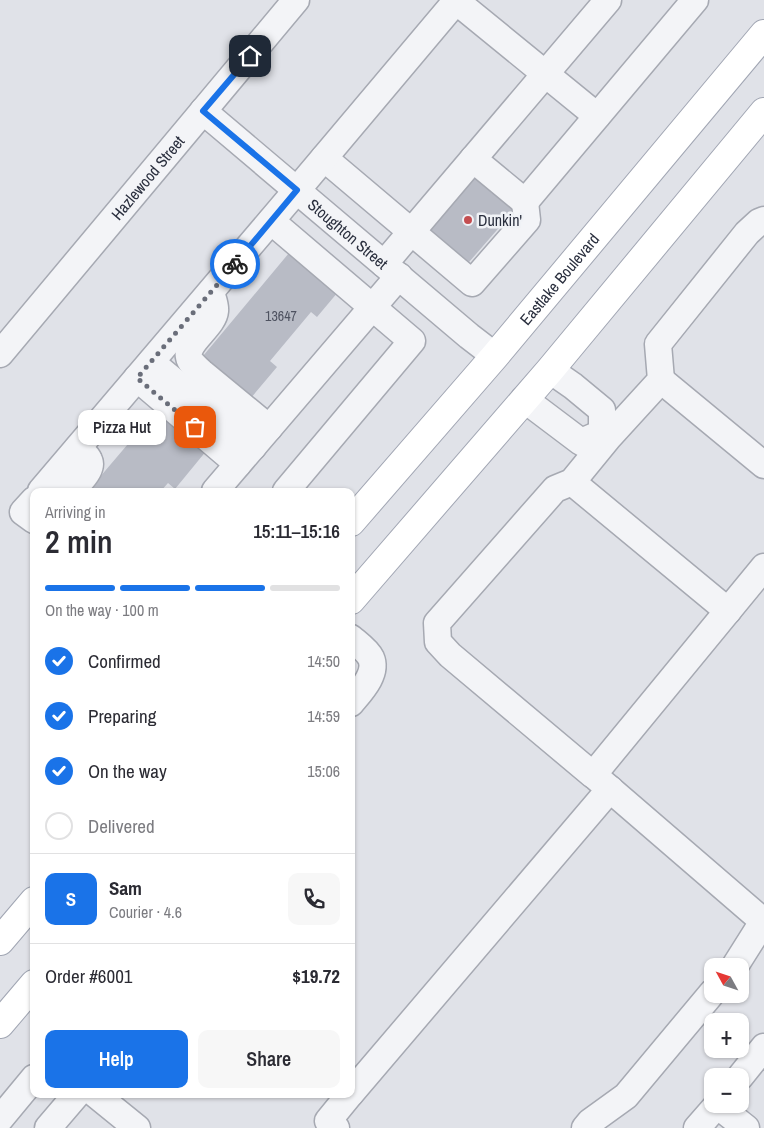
<!DOCTYPE html>
<html lang="en">
<head>
<meta charset="utf-8">
<style>
	body { margin:0; font-family:"Archivo Narrow",sans-serif; background:#f7f7f7; color:#2b2b33; height:100vh; display:flex; flex-direction:column; font-size:19px; white-space:nowrap }
	* { box-sizing:border-box; margin:0 }
	p { font-size:16px; color:#7c7c81 }
	.icon { flex:none; width:28px; height:28px; fill:none; stroke:currentColor; stroke-width:2; stroke-linecap:round; stroke-linejoin:round }
	.map { position:relative; flex:1; overflow:hidden }
	.drawer { position:absolute; left:30px; top:488px; width:325px; height:610px; display:flex; flex-direction:column; background:#fff; border-radius:10px; box-shadow:0 1px 4px #0004 }
	.drawer>* { flex:none }
	.needle { width:32px; rotate:310deg }
	.tools { position:absolute; left:704px; top:958px; display:grid; gap:10px }
	.tools a { display:grid; place-items:center; width:45px; height:45px; border-radius:10px; background:#fff; box-shadow:0 1px 4px #0004; font-size:25px }
	.pin { position:absolute; display:grid; place-items:center; width:42px; height:42px; color:#fff; margin:-21px; border-radius:10px; box-shadow:0 2px 8px #0006 }
	.courier { position:absolute; display:grid; place-items:center; width:50px; height:50px; margin:-25px; border:4px solid #1a73e8; border-radius:50%; background:#fff; color:#222; box-shadow:0 1px 6px #0007 }
	.bubble { position:absolute; height:35px; border-radius:10px; background:#fff; box-shadow:0 1px 4px #0004; font-size:16px; font-weight:600; line-height:35px; text-align:center }
	.head em { font-style:normal; font-weight:600 }
	.head div { display:flex; flex-direction:column-reverse }
	.head { display:flex; align-items:center; justify-content:space-between; height:85px; padding:0 15px }
	h1 { font-size:32px; font-weight:600; line-height:38px }
	.bar { display:grid; grid-template-columns:repeat(4,1fr); gap:8px 5px; align-content:center; height:60px; padding:0 15px }
	.bar i { height:6px; border-radius:4px; background:#e1e1e2 }
	.bar .current { background:#1a73e8 }
	.bar p { grid-column:span 4 }
	.line { display:flex; align-items:center; gap:12px; padding:0 15px; border-top:1px solid #e1e1e2 }
	.line div { flex:1 }
	.round { display:grid; place-items:center; flex:none; width:52px; height:52px; border-radius:10px; background:#f7f7f7 }
	ol { padding:0 15px; list-style:none }
	li { display:flex; align-items:center; gap:15px; height:55px }
	li p { margin-inline-start:auto }
	li .icon { padding:5px; border-radius:50%; background:#1a73e8; color:#fff; stroke-width:4 }
	li:last-child { color:#7c7c81 }
	li i { width:28px; height:28px; border:2px solid #e1e1e2; border-radius:50% }
	.primary-button { display:flex; gap:10px; margin-top:auto; padding:10px 15px }
	.primary-button a { flex:1; height:58px; border-radius:10px; background:#1a73e8; color:#fff; font-size:20px; font-weight:600; line-height:58px; text-align:center }
	.primary-button a+a { background:#f7f7f7; color:#2b2b33 }
	.map>svg:first-child { display:block }
</style>
</head>
<body>
<div class="map">
<svg width="764" height="1128" viewBox="0 0 764 1128">
	<rect width="100%" height="100%" fill="#e0e2e8"/>
	<path fill="#b8bbc5" d="M 474,171 L 516,208 L 463,269 L 420,232 Z
		M 289,253 L 338,292 L 317,317 L 311,312 L 270,361 L 277,367 L 245,405 L 198,362 Z
		M 156,411 L 180,432 L 182,429 L 207,450 L 175,489 L 168,483 L 161,491 L 88,491 Z"/>
	<g fill="none" stroke-linecap="round" stroke-linejoin="round">
		<defs>
			<g id="minor">
				<path d="M 456,1 L 597,116"/>
				<path id="s1" d="M 203,111 L 469,336 L 495,356"/>
				<path d="M 324,158 L 472,283 L 527,220 L 525,202"/>
				<path d="M 473,159 L 525,202 L 695,0"/>
				<path d="M 764,220 L 759,222 L 747,233 L 658,344 L 661,380 L 608,438 L 572,482 L 555,489 L 437,623 L 438,642 L 450,655 L 593,775 L 764,567"/>
				<path d="M 271,221 L 412,341 L 286,491"/>
				<path d="M 384,264 L 608,0"/>
				<path d="M 211,292 C 212,297 216,305 215,311 C 214,326 185,343 189,357 C 190,363 197,368 201,372 L 269,428"/>
				<path id="s2" d="M 0,354 L 296,0"/>
				<path d="M 151,362 L 253,447"/>
				<path d="M 550,370 L 573,386 L 602,410 L 602,433"/>
				<path d="M 137,378 L 238,464"/>
				<path d="M 661,380 L 764,465"/>
				<path d="M 524,399 L 581,442 L 602,433"/>
				<path d="M 572,482 L 728,611"/>
				<path d="M 41,491 L 297,190 L 457,0"/>
				<path d="M 71,491 C 77,484 94,470 89,460 C 87,455 82,452 78,448"/>
				<path d="M 215,491 L 399,276"/>
				<path d="M 34,500 L 23,512 L 34,520"/>
				<path d="M 351,638 C 358,644 367,650 371,658 C 378,674 360,692 351,703"/>
				<path d="M 597,778 L 764,922"/>
				<path d="M 735,966 L 764,920"/>
				<path d="M 740,1077 L 764,1047"/>
				<path d="M 351,1093 L 610,789"/>
				<path d="M 95,1094 L 137,1128"/>
				<path d="M 717,1105 L 746,1128"/>
				<path d="M 0,1119 L 34,1078"/>
				<path d="M 48,1128 L 77,1094"/>
				<path d="M 336,1128 L 328,1121 L 350,1094"/>
				<path d="M 585,1128 L 590,1122 L 626,1096 L 712,993"/>
				<path d="M 697,1128 L 718,1104"/>
			</g>
			<g id="major">
				<path id="s3" d="M 351,522 L 495,356 L 764,34"/>
				<path d="M 351,600 L 550,370 L 764,112"/>
				<path d="M 0,941 L 34,901"/>
				<path d="M 0,1024 L 34,984"/>
			</g>
		</defs>
		<use href="#minor" stroke="#a6a9b2" stroke-width="29"/>
		<use href="#major" stroke="#a1a6b3" stroke-width="30"/>
		<use href="#minor" stroke="#f3f4f7" stroke-width="26"/>
		<use href="#major" stroke="#fff" stroke-width="28"/>
	</g>
	<g fill="none" stroke-linecap="round" stroke-linejoin="round">
		<path stroke="#6a6e7a" stroke-width="5" stroke-dasharray="0 9" d="M 195,427 L 137,378 L 235,264"/>
		<path stroke="#1a73e8" stroke-width="6" d="M 235,264 L 297,190 L 203,111 L 250,56"/>
	</g>
	<circle fill="#c44e51" stroke="#f0f2f6" stroke-width="2" cx="468" cy="220" r="5"/>
	<g text-anchor="middle" stroke-width="5" stroke-linejoin="round" paint-order="stroke">
		<g font-size="14" fill="#4e5260">
			<text x="281" y="321">13647</text>
		</g>
		<g font-size="16" fill="#2a2f3e" stroke="#f0f2f6">
			<text dy="6" stroke="none"><textPath href="#s2" startOffset="230">Hazlewood Street</textPath></text>
			<text dy="6" stroke="none"><textPath href="#s1" startOffset="190">Stoughton Street</textPath></text>
			<text dy="6" stroke="none"><textPath href="#s3" startOffset="320">Eastlake Boulevard</textPath></text>
		</g>
		<g font-size="16" fill="#2a2f3e" stroke="#f0f2f6" text-anchor="start">
			<text x="478" y="226">Dunkin'</text>
		</g>
	</g>
</svg>
<div class="tools">
<a><svg class="needle" viewBox="-14 -14 28 28"><path d="M0-13l5 13h-10z" fill="#e53935"/><path d="M0 13l5-13h-10z" fill="#7c7c81"/></svg></a>
<a>+</a>
<a>−</a>
</div>
<div class="pin" style="left:195px;top:427px;background:#ea580c"><svg class="icon" aria-label="bag" viewBox="0 0 24 24"><path d="M5 8h14l-1 12H6zM9 8a3 3 0 0 1 6 0"/></svg></div>
<div class="pin" style="left:250px;top:56px;background:#1f2937"><svg class="icon" aria-label="home" viewBox="0 0 24 24"><path d="M3 11l9-7 9 7M6 9v11h12V9"/></svg></div>
<div class="courier" style="left:235px;top:264px"><svg class="icon" aria-label="bike" viewBox="0 0 24 24"><circle cx="6" cy="16" r="4"/><circle cx="18" cy="16" r="4"/><path d="M6 16l4-8h5l3 8M10 8l3 8H6M13 5h3"/></svg></div>
<div class="bubble" style="left:78px;top:410px;width:88px">Pizza Hut</div>
<section class="drawer">
<div class="head"><div><h1>2 min</h1><p>Arriving in</p></div><em>15:11–15:16</em></div>
<div class="bar"><i class="current"></i><i class="current"></i><i class="current"></i><i></i><p>On the way · 100 m</p></div>
<ol>
<li><svg class="icon" aria-label="check" viewBox="0 0 24 24"><path d="M5 12l5 5 9-10"/></svg>Confirmed<p>14:50</p></li>
<li><svg class="icon" aria-label="check" viewBox="0 0 24 24"><path d="M5 12l5 5 9-10"/></svg>Preparing<p>14:59</p></li>
<li><svg class="icon" aria-label="check" viewBox="0 0 24 24"><path d="M5 12l5 5 9-10"/></svg>On the way<p>15:06</p></li>
<li><i></i>Delivered</li>
</ol>
<div class="line" style="height:90px"><b class="round" style="background:#1a73e8;color:#fff">S</b><div><b>Sam</b><p>Courier · 4.6</p></div><a class="round"><svg class="icon" aria-label="phone" viewBox="0 0 24 24"><path d="M5 4h4l2 5-3 2q2 4 5 5l2-3 5 2v4C11 20 4 13 5 4z"/></svg></a></div>
<div class="line" style="height:65px"><div>Order #6001</div><b>$19.72</b></div>
<div class="primary-button"><a>Help</a><a>Share</a></div>
</section>
</div>
</body>
</html>
